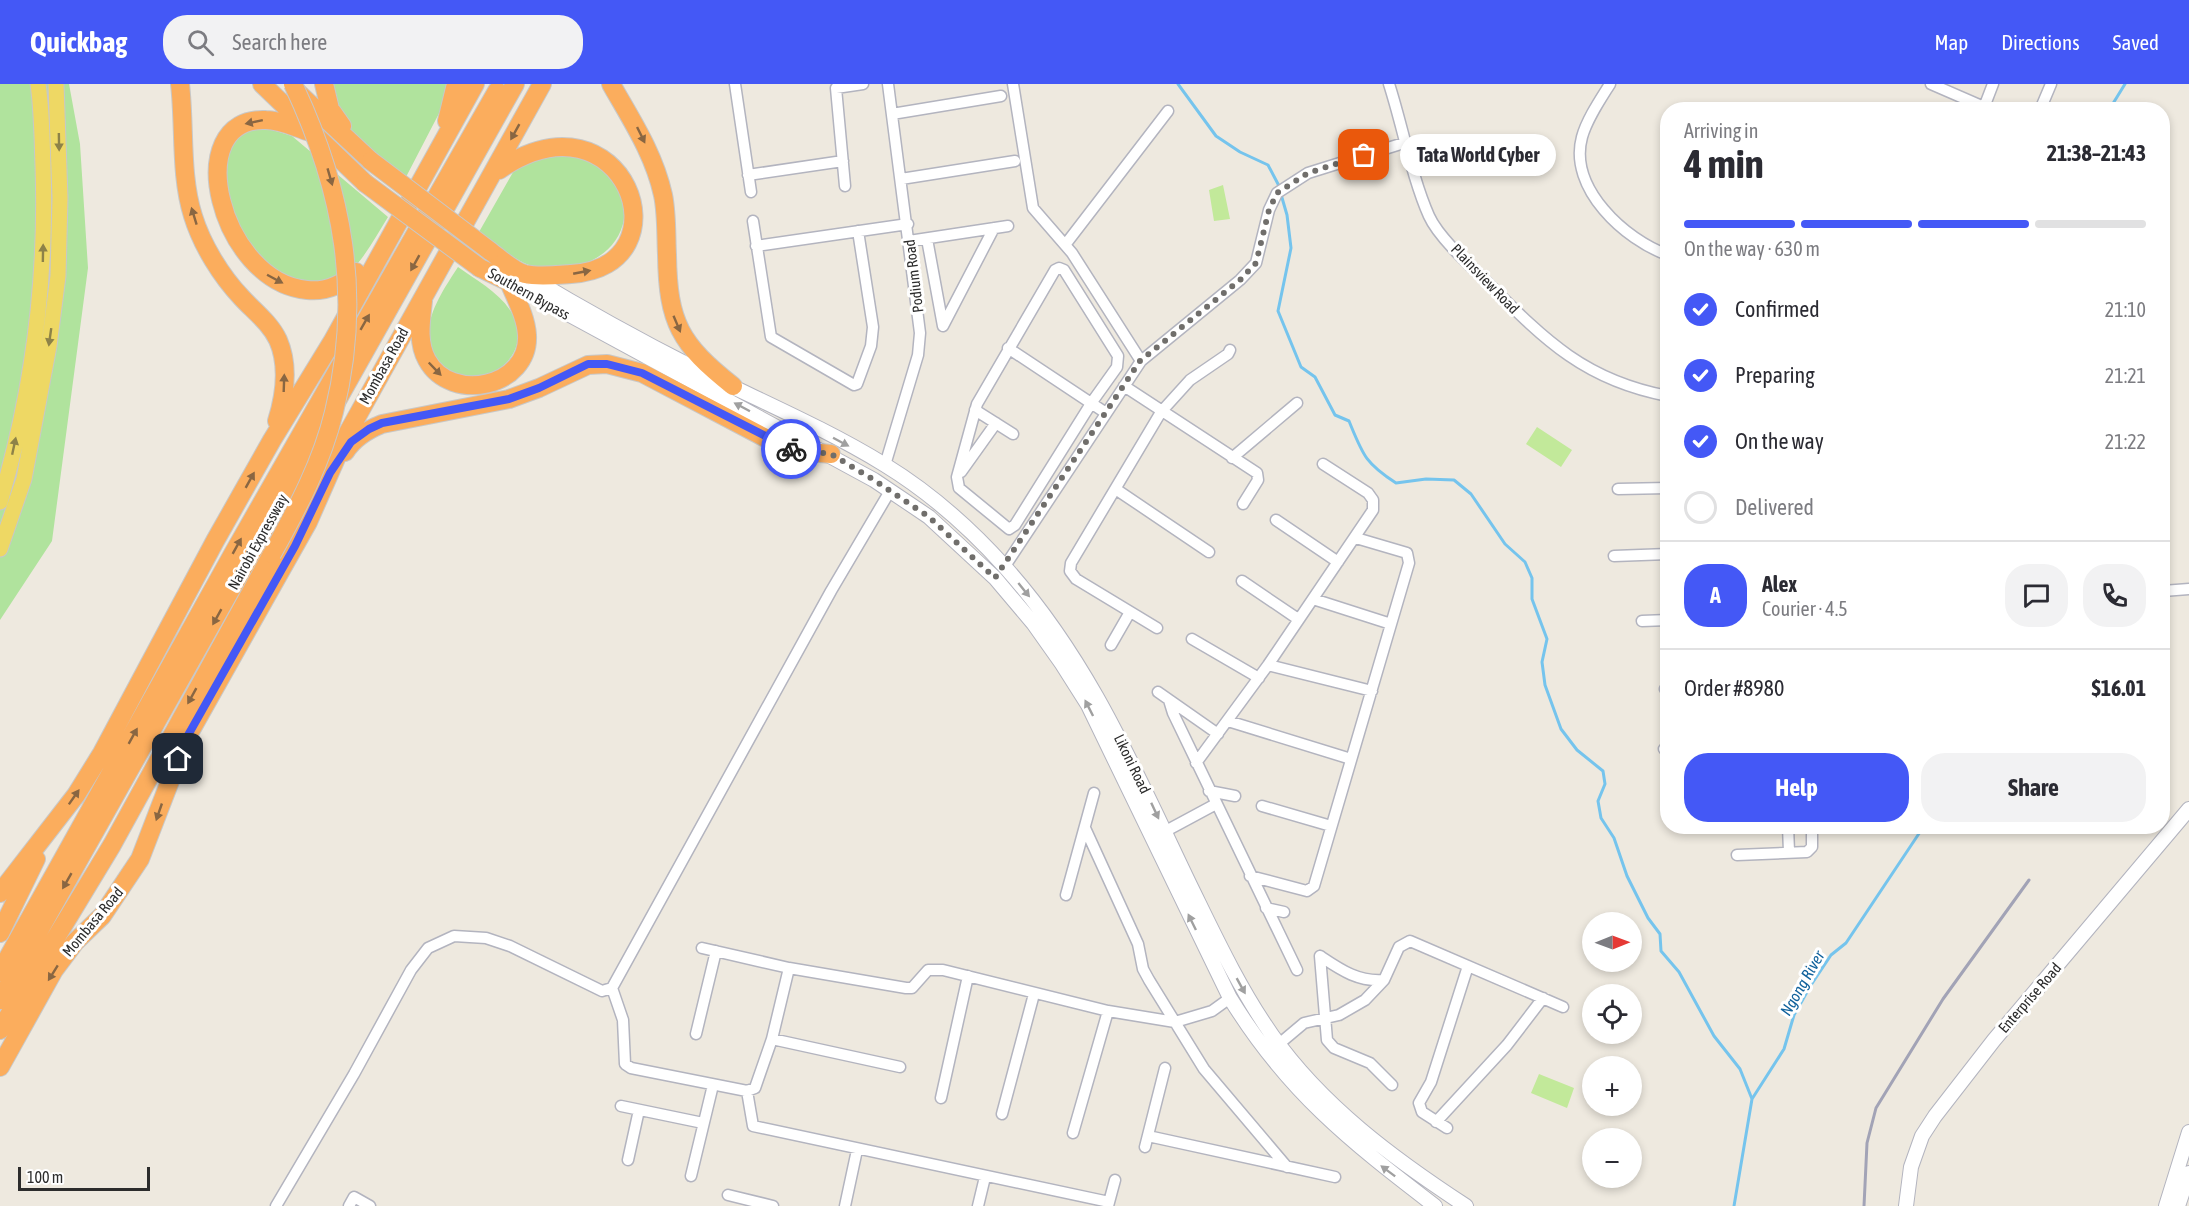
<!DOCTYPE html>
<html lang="en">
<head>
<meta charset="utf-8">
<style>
	body { margin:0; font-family:"Asap Condensed",sans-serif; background:#f2f2f3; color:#2b2b33; height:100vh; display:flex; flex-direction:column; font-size:22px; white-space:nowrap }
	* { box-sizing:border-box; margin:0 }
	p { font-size:20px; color:#7c7c81 }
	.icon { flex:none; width:33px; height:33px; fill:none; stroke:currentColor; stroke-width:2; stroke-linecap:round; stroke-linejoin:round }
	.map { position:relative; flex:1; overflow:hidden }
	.side { position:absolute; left:1660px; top:18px; width:510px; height:732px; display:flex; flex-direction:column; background:#fff; border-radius:24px; box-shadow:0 3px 9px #0003 }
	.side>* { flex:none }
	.needle { width:39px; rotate:89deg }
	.fabs { position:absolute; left:1582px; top:828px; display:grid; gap:12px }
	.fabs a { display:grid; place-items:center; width:60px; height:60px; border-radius:50%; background:#fff; box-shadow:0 3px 9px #0003; font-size:30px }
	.scale { position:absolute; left:18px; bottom:15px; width:132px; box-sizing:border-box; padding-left:6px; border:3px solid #2c2c2c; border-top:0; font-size:16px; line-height:21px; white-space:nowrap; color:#2c2c2c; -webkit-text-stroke:4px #fff; paint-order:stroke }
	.pin { position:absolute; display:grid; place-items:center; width:51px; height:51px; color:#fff; margin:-26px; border-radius:12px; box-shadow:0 3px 9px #0006 }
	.courier { position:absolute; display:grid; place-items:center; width:60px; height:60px; margin:-30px; border:4px solid #4458f6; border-radius:50%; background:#fff; color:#222; box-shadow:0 2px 8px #0007 }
	.bubble { position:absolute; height:42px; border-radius:21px; background:#fff; box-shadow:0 3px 9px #0003; font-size:20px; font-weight:700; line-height:42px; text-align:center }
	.head em { font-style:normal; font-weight:700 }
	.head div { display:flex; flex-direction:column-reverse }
	.head { display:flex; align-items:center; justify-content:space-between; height:102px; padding:0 24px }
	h1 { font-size:39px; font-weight:700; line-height:45px }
	.bar { display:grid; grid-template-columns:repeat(4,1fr); gap:9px 6px; align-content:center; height:72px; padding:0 24px }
	.bar i { height:8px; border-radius:4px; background:#e1e1e2 }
	.bar .on { background:#4458f6 }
	.bar p { grid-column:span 4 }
	.line { display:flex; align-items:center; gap:15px; padding:0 24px; border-top:2px solid #e1e1e2 }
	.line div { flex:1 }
	.round { display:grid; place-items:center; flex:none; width:63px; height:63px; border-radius:24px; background:#f2f2f3 }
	ol { padding:0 24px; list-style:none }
	li { display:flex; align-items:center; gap:18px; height:66px }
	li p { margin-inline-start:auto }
	li .icon { padding:6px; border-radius:50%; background:#4458f6; color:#fff; stroke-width:4 }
	li:last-child { color:#7c7c81 }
	li i { width:33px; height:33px; border:3px solid #e1e1e2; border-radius:50% }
	.cta { display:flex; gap:12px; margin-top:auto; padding:12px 24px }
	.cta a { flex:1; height:69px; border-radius:24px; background:#4458f6; color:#fff; font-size:24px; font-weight:700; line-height:69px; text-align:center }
	.cta a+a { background:#f2f2f3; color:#2b2b33 }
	header { display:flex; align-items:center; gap:36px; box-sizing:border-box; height:84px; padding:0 30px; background:#4458f6; color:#fff }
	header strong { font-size:28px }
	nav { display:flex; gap:33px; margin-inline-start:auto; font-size:21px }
	.search { width:420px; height:54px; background:#f2f2f3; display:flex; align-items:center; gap:15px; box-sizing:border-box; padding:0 21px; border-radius:24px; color:#7c7c81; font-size:22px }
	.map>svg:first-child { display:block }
</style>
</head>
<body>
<header>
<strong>Quickbag</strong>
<div class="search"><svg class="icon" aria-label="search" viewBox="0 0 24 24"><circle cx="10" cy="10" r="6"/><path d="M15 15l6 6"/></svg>Search here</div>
<nav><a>Map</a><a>Directions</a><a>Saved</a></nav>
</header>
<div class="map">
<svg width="2189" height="1122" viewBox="0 0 2189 1122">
	<rect width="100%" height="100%" fill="#eee9df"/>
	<path fill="#b0e39d" d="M 0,0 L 69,0 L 80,60 L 88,184 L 52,457 L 0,536 Z
		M 327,0 L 449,0 L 447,14 L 406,93 L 361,59 L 344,38 Z
		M 260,42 L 292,52 L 388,133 C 374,155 360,185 336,197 C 263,232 173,67 260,42 Z
		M 533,68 L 604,77 C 610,90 624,108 626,122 C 627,126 625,132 624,135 C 617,177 566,193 529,181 C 512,175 494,158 479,148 L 516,83 Z
		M 458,183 C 476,196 502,210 513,231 C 538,281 464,317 436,275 C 431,267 427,259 428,249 C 430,225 445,203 458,183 Z"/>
	<path fill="#c2e99a" d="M 1223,101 L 1230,135 L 1214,137 L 1209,106 Z
		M 1537,343 L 1572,366 L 1561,383 L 1526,360 Z
		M 1539,990 L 1574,1004 L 1567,1024 L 1531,1009 Z"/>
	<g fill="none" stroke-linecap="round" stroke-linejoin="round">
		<path stroke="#75c4ed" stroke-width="3" d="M 1178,0 L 1216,52 L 1240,68 L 1268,81 L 1278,100 L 1287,131 L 1291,164 L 1278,227 L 1301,283 L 1315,293 L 1335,331 L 1349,337 C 1363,371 1365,379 1396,399 L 1426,395 L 1454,396 L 1471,410 L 1505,460 L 1525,478 L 1532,494 L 1532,515 L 1547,555 L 1542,578 L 1545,601 L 1561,645 L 1577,666 L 1603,687 L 1605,700 L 1598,717 L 1601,734 L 1614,754 L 1627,792 L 1648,834 L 1660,850 L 1661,867 L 1679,888 L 1714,952 L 1740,985 L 1752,1015
			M 2109,26 L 2125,0
			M 1734,1122 L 1752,1015 L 1784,965 L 1794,931 L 1811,901 L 1831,871 L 1846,859 L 1924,742"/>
		<defs>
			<path id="street" d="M 735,0 L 751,108
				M 1013,0 L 1033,124 L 1072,169 L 1141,277
				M 1389,0 C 1402,40 1412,94 1429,132 C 1438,152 1466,178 1483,194 C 1542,253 1582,296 1668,312
				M 1610,0 C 1600,16 1587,35 1582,53 C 1568,104 1625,156 1668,171
				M 1931,0 L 1984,23
				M 1983,26 L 1993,0
				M 2040,26 L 2051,0
				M 892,30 L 1001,12
				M 748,91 L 843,77
				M 901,95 L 1015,77
				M 845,102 L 836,4 L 863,0
				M 753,137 L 771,253 L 854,301 L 857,300 L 871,262 L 873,243 L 858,147
				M 927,155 L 943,242
				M 909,157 L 1008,142
				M 1065,161 L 1168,27
				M 756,162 L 908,140
				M 1059,184 L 1064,186 L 1118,272 L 1117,283 L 1092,318 L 1015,441 L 1009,445 L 959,404 L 957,393 L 977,320 L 1055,186 Z
				M 943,242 L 994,144
				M 1008,264 L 1106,329
				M 1124,302 L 1257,389 L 1258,396 L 1243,420
				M 975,326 L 1013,350
				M 1232,374 L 1297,319
				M 885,381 L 918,271 L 920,249 L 888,0
				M 961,388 L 996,339
				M 1618,405 L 1668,404
				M 1117,406 L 1209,468
				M 1276,436 L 1338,478
				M 1614,472 L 1668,470
				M 1005,482 L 1141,277 L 1240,196 L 1256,179 L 1269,126 L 1277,109 L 1308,89 L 1407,58
				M 1242,497 L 1298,535
				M 2163,507 L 2189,505
				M 1313,515 L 1391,540
				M 1642,537 L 1668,536
				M 1157,544 L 1076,495 L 1070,487 L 1071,479 L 1161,328 L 1190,296 L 1228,270 L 1230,266
				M 1192,555 L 1259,594
				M 1111,561 L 1130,528
				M 1268,581 L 1372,607
				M 1665,605 L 1668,604
				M 1158,608 L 1218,650
				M 1169,616 L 1173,629 L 1297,886
				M 1228,637 L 1351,675
				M 1664,665 L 1668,665
				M 1196,679 L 1268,581 L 1373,426 L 1373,416 L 1368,409 L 1323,380
				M 1209,707 L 1235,712
				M 1262,722 L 1331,742
				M 1788,742 L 1789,768
				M 1085,744 L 1138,860 L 1143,885 L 1149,896 L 1204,985 L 1287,1083
				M 1164,748 L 1216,720
				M 1737,771 L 1807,768 L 1812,763 L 1812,742
				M 1250,792 L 1307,807 L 1314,802 L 1409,479 L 1407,469 L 1356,454
				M 1066,811 L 1094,709
				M 1266,824 L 1284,828
				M 702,864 L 789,884 L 906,904 L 912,904 L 928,886 L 943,886 L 1108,927 L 1175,938 L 1212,927 L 1230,914
				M 1320,872 L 1327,956 L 1334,964 L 1370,979 L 1392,1001
				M 1320,872 C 1341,886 1358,898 1384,896
				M 612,904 L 623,936 L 625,980 L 631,984 L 747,1007 L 755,1004 L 772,955 L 789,884
				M 696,950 L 716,867
				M 772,955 L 900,983
				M 1279,960 L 1304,939 L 1339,931 L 1365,916 L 1384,896 L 1399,863 L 1410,857 L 1563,923
				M 747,1007 L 753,1042 L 1109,1118
				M 941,1014 L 968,892
				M 621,1022 L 703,1039
				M 1002,1030 L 1034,910
				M 1436,1038 L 1507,961 L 1543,914
				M 1447,1044 L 1422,1028 L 1419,1019 L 1431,998 L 1468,882
				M 1073,1049 L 1108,927
				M 1148,1052 L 1335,1093
				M 1145,1063 L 1165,984
				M 628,1076 L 639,1026
				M 691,1092 L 713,1001
				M 728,1111 L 773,1122
				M 276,1122 L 354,990 L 411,886 L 428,864 L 454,852 L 486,854 L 510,862 L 602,907 L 612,904 L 831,507 L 890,407
				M 349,1122 L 354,1113 L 370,1122
				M 845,1122 L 857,1066
				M 978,1122 L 985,1093
				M 1108,1122 L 1115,1096"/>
			<path id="secondary" d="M 528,192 C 583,225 639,256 696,285 C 758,316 825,344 885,381 C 929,408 970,444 1005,483 C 1090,578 1135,687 1190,801 C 1215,852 1239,904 1272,951 C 1322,1022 1394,1075 1466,1122
				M 509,198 L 874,396 L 929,433 L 995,494 L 1033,539 L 1062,580 L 1088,621 L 1230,914 C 1287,1007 1350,1057 1435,1122
				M 1906,1122 L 1911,1083 L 1922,1052 L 1935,1032 L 1994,956 L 2189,725
				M 2166,1122 L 2189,1048
				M 2178,1122 L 2189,1089"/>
			<path id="primary" d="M 0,418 C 32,310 47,196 43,82 C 42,55 42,27 38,0
				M 0,465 L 24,395 L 49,262 L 58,192 L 60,114 L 56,0"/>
			<path id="highway" d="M 180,0 C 185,43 180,91 193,132 C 202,161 221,192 242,214 C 254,227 270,239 278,256 C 289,281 285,311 277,337
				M 262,0 L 365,99
				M 324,0 L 330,25 L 342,42
				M 611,0 C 632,37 654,70 663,111 C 667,130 666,152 667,171 C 668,239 680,260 733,302
				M 296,7 L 371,77
				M 447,37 L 456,0
				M 310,48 C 296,44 281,36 266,36 C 179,32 220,198 307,206 C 326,208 342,201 356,188
				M 490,167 C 500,174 513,187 525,190 C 539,193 556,191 571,190 C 690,183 624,0 499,86
				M 423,217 C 421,237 417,258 427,276 C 451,320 530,303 527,251 C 526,233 516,215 509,198 L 480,184
				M 345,368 C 354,354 367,346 382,340 L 509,315 L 539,304 L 588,281 L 607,280 L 642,289 L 779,361 L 799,367 L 831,370
				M 0,809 L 76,711 L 102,669 L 215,457 L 272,356 L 332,258 L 475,0
				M 0,849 L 36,775
				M 0,888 L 234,468 L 497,7
				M 0,916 L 515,0
				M 0,946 L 112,761 L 272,470
				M 0,983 L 54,886 L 75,858 L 102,832 L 140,775 L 187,653 L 308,438 L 345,354 L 542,0"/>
		</defs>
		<use href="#street" stroke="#b3b4bf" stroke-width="13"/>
		<use href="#secondary" stroke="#b3b4bf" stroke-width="16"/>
		<use href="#primary" stroke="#c8c8c8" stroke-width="17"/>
		<use href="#highway" stroke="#c8c8c8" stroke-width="20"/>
		<use href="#street" stroke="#fff" stroke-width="10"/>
		<use href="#secondary" stroke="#fff" stroke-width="14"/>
		<use href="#primary" stroke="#eed864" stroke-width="15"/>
		<use href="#highway" stroke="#fbad5d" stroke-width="18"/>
		<path stroke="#a2a3b6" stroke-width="3" d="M 1864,1122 L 1867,1059 L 1876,1024 L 1943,915 L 2029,796"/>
		<defs>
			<path id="highway-bridge" d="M 371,77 L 490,167
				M 365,99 L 480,184
				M 272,470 C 297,425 322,378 334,328 C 363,212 343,106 293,0"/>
		</defs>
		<use href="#highway-bridge" stroke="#c8c8c8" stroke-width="20" stroke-linecap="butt"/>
		<use href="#highway-bridge" stroke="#fbad5d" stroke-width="18"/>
	</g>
	<defs><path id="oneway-solid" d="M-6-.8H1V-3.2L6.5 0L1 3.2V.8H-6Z" transform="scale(1.5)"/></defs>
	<g fill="#896642">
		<use href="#oneway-solid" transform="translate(254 38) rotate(168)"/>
		<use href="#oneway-solid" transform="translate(515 48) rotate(119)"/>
		<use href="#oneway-solid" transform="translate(641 51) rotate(64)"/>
		<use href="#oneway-solid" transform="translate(330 93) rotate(74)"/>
		<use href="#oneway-solid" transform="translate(194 132) rotate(-107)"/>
		<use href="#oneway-solid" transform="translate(415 179) rotate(119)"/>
		<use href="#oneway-solid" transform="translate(582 188) rotate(-11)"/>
		<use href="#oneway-solid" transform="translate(275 195) rotate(28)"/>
		<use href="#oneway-solid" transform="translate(365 238) rotate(-60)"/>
		<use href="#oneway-solid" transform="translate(677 240) rotate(67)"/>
		<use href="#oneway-solid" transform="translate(435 285) rotate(46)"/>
		<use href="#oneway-solid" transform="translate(284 299) rotate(-88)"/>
		<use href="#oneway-solid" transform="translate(250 396) rotate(-61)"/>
		<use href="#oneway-solid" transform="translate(237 462) rotate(-61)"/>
		<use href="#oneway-solid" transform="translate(217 533) rotate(119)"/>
		<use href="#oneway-solid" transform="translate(192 612) rotate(119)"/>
		<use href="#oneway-solid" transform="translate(133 652) rotate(-61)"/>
		<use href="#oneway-solid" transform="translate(74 713) rotate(-55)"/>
		<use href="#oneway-solid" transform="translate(159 728) rotate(109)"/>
		<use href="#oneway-solid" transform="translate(67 797) rotate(120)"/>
		<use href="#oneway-solid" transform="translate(53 889) rotate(122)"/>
	</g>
	<g fill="#8d8248">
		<use href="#oneway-solid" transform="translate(59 58) rotate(89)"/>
		<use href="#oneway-solid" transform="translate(43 169) rotate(-89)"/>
		<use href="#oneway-solid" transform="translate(50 253) rotate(98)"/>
		<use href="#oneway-solid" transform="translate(14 362) rotate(-78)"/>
	</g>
	<g fill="#a0a0a0">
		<use href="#oneway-solid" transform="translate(742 323) rotate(-152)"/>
		<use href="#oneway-solid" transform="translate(841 358) rotate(28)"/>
		<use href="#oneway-solid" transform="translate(1024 506) rotate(51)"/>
		<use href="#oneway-solid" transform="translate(1089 624) rotate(-117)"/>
		<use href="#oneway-solid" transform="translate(1155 727) rotate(65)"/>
		<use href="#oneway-solid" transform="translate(1192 838) rotate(-116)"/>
		<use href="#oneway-solid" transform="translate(1241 902) rotate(61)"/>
		<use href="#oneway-solid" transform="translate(1388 1087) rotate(-143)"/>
	</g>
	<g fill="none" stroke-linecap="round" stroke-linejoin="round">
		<path stroke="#706e6b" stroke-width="6" stroke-dasharray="0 10.8" d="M 791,365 L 831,370 L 874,396 L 929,433 L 995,494 L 1140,277 L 1240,196 L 1256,179 L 1269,126 L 1277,109 L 1308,89 L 1364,71"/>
		<path stroke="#4458f6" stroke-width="8" d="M 178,675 L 187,653 L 295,462 L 330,389 L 351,358 L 369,345 L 382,339 L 509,315 L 539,304 L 588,280 L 607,280 L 642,289 L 791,365"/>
	</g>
	<g text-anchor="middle" stroke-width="6" stroke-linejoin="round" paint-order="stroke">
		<g font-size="15" fill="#2c2c2c" stroke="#fff">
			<text transform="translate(914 192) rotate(-97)" y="5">Podium Road</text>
			<text transform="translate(1485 195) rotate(46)" y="5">Plainsview Road</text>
			<text transform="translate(529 210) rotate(29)" y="5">Southern Bypass</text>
			<text transform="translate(384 282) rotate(-61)" y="5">Mombasa Road</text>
			<text transform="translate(258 458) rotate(-61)" y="5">Nairobi Expressway</text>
			<text transform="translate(1132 680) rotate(64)" y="5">Likoni Road</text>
			<text transform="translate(93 838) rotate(-50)" y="5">Mombasa Road</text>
			<text transform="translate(2030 914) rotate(-49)" y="5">Enterprise Road</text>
		</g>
		<g font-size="16" font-style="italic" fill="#11629c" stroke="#fff">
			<text transform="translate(1802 899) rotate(-60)" y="6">Ngong River</text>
		</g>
	</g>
</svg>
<div class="fabs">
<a><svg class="needle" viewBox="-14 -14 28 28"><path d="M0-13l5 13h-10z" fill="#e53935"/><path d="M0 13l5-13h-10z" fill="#7c7c81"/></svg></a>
<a><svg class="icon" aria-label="locate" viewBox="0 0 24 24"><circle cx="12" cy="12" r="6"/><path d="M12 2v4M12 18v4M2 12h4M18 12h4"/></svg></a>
<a>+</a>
<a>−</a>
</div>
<div class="scale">100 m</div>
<div class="pin" style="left:1364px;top:71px;background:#ea580c"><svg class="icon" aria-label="bag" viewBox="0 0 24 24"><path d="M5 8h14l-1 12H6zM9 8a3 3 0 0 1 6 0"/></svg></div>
<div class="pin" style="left:178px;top:675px;background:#1f2937"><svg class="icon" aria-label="home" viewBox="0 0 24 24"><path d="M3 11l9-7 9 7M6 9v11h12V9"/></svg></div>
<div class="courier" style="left:791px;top:365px"><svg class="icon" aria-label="bike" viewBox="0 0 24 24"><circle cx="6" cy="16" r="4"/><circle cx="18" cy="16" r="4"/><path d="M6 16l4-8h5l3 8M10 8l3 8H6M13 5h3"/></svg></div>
<div class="bubble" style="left:1400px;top:50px;width:156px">Tata World Cyber</div>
<section class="side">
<div class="head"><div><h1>4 min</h1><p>Arriving in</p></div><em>21:38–21:43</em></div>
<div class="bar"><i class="on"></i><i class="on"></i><i class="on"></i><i></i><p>On the way · 630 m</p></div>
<ol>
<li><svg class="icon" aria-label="check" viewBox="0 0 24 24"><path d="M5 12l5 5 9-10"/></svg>Confirmed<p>21:10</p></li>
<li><svg class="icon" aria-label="check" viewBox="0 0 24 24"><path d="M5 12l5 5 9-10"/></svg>Preparing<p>21:21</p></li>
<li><svg class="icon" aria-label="check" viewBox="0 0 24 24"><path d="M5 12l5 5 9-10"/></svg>On the way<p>21:22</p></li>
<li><i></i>Delivered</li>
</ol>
<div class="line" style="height:108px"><b class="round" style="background:#4458f6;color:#fff">A</b><div><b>Alex</b><p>Courier · 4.5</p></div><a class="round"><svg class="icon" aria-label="chat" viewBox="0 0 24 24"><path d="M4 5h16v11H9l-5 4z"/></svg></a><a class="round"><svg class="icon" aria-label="phone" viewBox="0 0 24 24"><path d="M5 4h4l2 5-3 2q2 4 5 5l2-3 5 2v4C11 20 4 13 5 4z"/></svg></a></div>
<div class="line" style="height:78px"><div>Order #8980</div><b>$16.01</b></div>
<div class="cta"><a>Help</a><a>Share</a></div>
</section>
</div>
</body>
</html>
